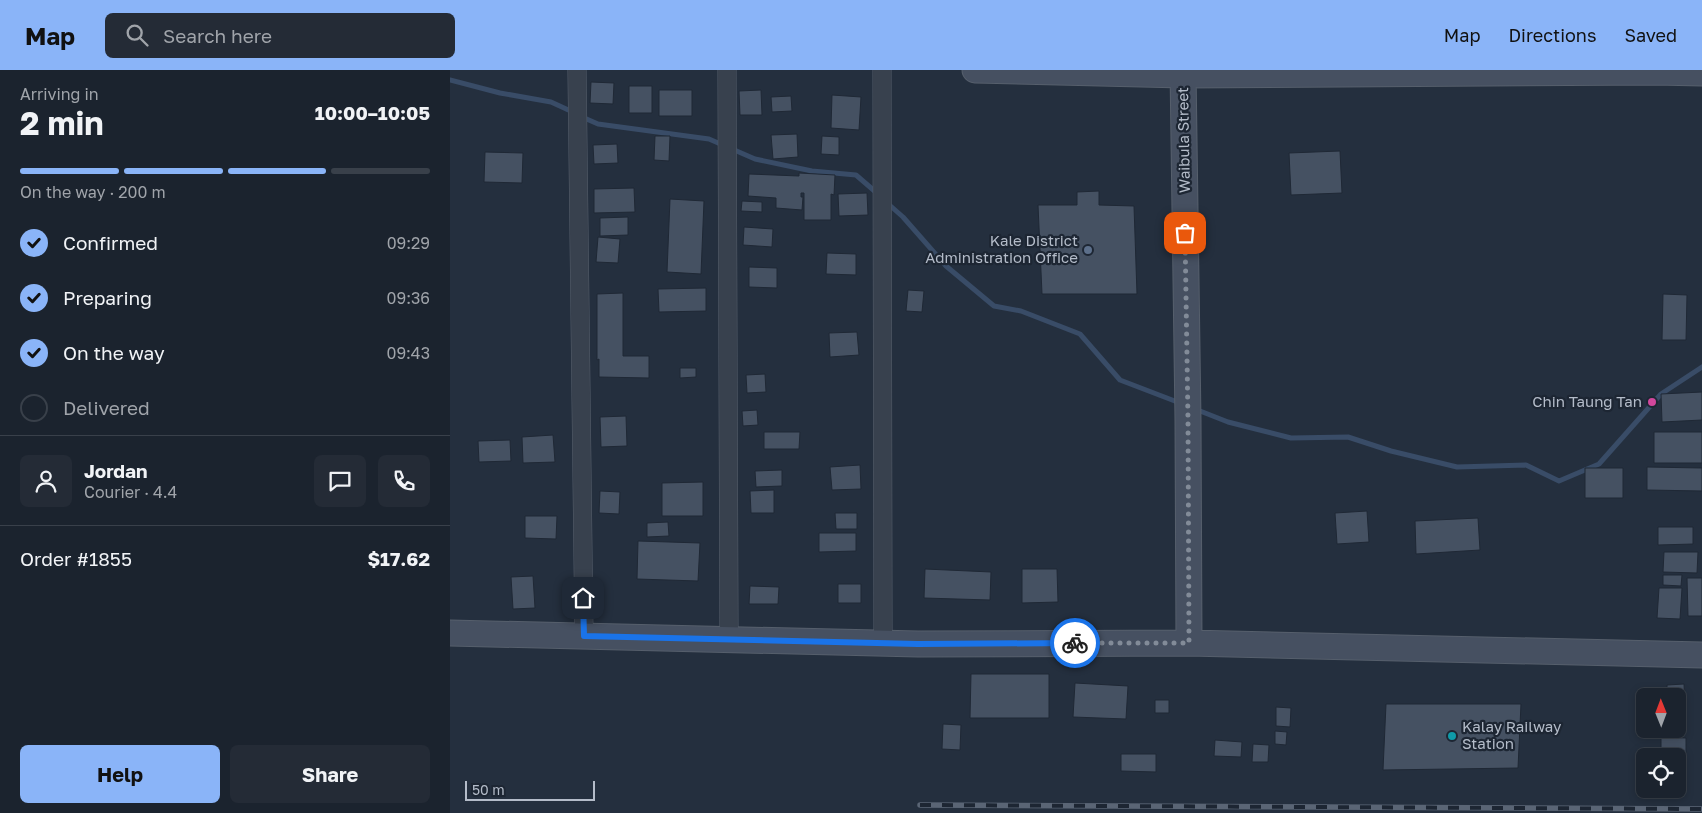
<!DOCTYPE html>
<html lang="en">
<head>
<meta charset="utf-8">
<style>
	body { margin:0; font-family:"Golos Text",sans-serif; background:#242b36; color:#f1f3f6; height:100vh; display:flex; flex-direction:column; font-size:19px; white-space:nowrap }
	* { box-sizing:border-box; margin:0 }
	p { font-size:16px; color:#a0a4aa }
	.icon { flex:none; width:28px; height:28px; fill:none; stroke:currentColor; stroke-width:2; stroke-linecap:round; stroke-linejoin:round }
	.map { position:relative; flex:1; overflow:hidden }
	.panel { display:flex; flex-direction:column; background:#1b232e; width:450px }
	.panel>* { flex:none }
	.needle { width:32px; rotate:359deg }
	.fabs { position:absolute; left:1186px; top:618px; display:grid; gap:10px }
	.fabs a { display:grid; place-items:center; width:50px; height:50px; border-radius:8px; background:#1b232e; box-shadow:0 2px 8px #0003,0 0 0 1px #39404a; font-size:25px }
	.scale { position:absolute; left:15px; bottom:12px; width:130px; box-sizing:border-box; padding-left:5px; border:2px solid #b4bcc9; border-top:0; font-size:14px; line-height:18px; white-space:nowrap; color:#b4bcc9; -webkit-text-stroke:4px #1d2633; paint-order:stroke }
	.pin { position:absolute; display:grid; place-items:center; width:42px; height:42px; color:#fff; margin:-21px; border-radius:10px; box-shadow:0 2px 8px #0006 }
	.courier { position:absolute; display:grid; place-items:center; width:50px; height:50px; margin:-25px; border:4px solid #1a73e8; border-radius:50%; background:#fff; color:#222; box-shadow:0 1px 6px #0007 }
	.headline em { font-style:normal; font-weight:700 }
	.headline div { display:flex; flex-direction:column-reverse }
	.headline { display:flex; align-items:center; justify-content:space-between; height:85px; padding:0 20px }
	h1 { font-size:32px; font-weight:700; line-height:38px }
	.bar { display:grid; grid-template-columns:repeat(4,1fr); gap:8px 5px; align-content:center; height:60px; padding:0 20px }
	.bar i { height:6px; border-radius:4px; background:#39404a }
	.bar .on { background:#8ab4f8 }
	.bar p { grid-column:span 4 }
	.line { display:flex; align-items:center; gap:12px; padding:0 20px; border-top:1px solid #39404a }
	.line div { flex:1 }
	.round { display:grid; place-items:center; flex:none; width:52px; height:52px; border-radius:8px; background:#242b36 }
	ol { padding:0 20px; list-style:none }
	li { display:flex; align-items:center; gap:15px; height:55px }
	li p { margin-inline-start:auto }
	li .icon { padding:5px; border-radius:50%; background:#8ab4f8; color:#111; stroke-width:4 }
	li:last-child { color:#a0a4aa }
	li i { width:28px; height:28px; border:2px solid #39404a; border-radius:50% }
	.button { display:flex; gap:10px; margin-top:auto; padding:10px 20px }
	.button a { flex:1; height:58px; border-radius:8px; background:#8ab4f8; color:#111; font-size:20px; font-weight:700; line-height:58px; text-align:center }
	.button a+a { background:#242b36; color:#f1f3f6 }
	header { display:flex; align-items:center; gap:30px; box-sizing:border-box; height:70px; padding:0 25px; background:#8ab4f8; color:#111 }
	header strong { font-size:24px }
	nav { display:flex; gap:28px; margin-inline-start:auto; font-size:18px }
	.search { width:350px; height:45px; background:#242b36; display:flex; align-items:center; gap:12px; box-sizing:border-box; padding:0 18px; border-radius:8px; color:#a0a4aa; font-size:19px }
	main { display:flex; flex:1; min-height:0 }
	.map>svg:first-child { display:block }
</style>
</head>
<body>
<header>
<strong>Map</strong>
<div class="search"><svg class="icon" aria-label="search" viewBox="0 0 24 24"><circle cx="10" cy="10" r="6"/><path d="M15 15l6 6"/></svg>Search here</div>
<nav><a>Map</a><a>Directions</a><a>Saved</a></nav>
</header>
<main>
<section class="panel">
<div class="headline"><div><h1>2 min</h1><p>Arriving in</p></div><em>10:00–10:05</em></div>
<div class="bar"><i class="on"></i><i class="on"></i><i class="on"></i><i></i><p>On the way · 200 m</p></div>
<ol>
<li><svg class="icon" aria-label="check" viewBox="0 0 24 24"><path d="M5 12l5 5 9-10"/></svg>Confirmed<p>09:29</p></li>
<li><svg class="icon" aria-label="check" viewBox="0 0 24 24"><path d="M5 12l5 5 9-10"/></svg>Preparing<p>09:36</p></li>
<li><svg class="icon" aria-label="check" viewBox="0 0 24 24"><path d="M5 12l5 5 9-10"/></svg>On the way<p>09:43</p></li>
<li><i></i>Delivered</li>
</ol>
<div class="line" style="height:90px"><a class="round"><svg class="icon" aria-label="person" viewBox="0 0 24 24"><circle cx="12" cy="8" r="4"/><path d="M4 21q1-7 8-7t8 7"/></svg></a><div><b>Jordan</b><p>Courier · 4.4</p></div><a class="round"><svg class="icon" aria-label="chat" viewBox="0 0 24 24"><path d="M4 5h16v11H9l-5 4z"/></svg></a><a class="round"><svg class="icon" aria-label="phone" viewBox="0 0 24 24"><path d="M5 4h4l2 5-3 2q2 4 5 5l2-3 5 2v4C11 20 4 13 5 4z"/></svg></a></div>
<div class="line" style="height:65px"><div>Order #1855</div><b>$17.62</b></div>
<div class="button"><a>Help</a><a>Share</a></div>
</section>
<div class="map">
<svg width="1252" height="743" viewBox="0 0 1252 743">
	<rect width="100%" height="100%" fill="#242f3e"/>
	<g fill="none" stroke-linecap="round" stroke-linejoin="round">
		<path stroke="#394c67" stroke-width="5" d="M 0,10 L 50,23 L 101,32 L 125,43
			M 132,47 L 148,54 L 259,69 L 305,89 L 362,101 L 406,105 L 428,124
			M 436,132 L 453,147 L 496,196 L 544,236 L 571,241 L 630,264 L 670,310 L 730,333
			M 745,339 L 778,352 L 841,368 L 898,367 L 941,381 L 1007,397 L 1076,395 L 1109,411 L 1149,394 L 1211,324 L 1252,297"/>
	</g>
	<path fill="#455162" stroke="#1f2835" d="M 141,12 L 164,13 L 163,34 L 140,33 Z
		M 179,16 L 202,16 L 202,43 L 179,43 Z
		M 209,20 L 242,20 L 242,46 L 209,46 Z
		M 311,20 L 312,45 L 290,45 L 289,21 Z
		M 382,25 L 411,27 L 409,60 L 381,58 Z
		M 341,26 L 342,41 L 322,42 L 321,27 Z
		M 347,64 L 348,87 L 323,89 L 321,65 Z
		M 205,66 L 220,66 L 219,91 L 204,90 Z
		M 372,66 L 389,67 L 389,85 L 371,84 Z
		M 167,74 L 168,93 L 144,94 L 143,75 Z
		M 890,81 L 892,123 L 841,125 L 839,83 Z
		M 35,82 L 73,83 L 72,113 L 34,112 Z
		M 349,103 L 385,105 L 384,125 L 381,124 L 381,150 L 354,150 L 354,123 L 351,123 L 351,127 L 353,127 L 352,140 L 326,138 L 326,128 L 298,126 L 299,104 L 349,106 Z
		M 184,118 L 185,142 L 144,143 L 144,119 Z
		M 649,121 L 649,135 L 684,136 L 687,224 L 592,224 L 588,135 L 627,135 L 627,122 Z
		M 417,123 L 418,145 L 389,146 L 388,124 Z
		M 220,129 L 254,131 L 251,204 L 217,202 Z
		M 292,131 L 312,132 L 312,142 L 291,141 Z
		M 178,147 L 178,165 L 150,166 L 150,148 Z
		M 294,157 L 323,159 L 322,177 L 293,175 Z
		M 148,167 L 170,169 L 168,193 L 146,192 Z
		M 377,183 L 406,184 L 406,205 L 376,204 Z
		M 299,197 L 327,198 L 327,218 L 299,217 Z
		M 256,218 L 256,241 L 209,242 L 208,219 Z
		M 458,220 L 474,221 L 472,242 L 456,241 Z
		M 173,223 L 173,286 L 199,286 L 199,308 L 149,307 L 149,289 L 147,290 L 147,224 Z
		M 1213,224 L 1237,225 L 1236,270 L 1212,270 Z
		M 407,262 L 409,285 L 380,287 L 379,263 Z
		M 230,298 L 246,298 L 246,307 L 230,308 Z
		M 315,304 L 316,322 L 297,323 L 296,305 Z
		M 1252,322 L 1252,350 L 1212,352 L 1211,324 Z
		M 307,340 L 308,355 L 293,356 L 292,341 Z
		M 176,346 L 177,376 L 151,377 L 150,347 Z
		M 314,362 L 350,362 L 349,379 L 314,379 Z
		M 1204,362 L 1252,362 L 1252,393 L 1204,393 Z
		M 103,365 L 105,392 L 73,393 L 72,367 Z
		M 60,370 L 61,391 L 29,392 L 28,371 Z
		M 410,395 L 411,419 L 382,420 L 380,397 Z
		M 1197,397 L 1252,398 L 1252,421 L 1197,420 Z
		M 1135,398 L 1173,398 L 1173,428 L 1135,428 Z
		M 332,400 L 332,416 L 306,417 L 305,401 Z
		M 253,412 L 253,446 L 212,446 L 212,413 Z
		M 324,420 L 324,443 L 301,443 L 300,421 Z
		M 150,421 L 170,422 L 169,444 L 149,443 Z
		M 917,441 L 919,472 L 887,474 L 885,443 Z
		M 385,443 L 407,443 L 407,459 L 386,459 Z
		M 75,446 L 107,446 L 106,469 L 75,468 Z
		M 1028,448 L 1030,480 L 966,484 L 965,451 Z
		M 218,452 L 219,466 L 197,467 L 197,453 Z
		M 1208,457 L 1243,457 L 1243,474 L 1208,475 Z
		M 369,463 L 406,463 L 406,481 L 369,482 Z
		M 188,471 L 250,473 L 248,511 L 187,509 Z
		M 1214,482 L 1248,482 L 1247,503 L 1213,502 Z
		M 475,499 L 541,502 L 540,530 L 474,528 Z
		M 572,499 L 607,499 L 608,532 L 572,533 Z
		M 1213,505 L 1232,505 L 1231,516 L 1213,515 Z
		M 83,506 L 85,538 L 63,539 L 61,507 Z
		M 1237,508 L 1252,508 L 1252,546 L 1238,546 Z
		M 388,514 L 411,514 L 411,533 L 388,533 Z
		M 300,516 L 329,517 L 328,534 L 299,534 Z
		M 1209,518 L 1232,518 L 1230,549 L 1207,548 Z
		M 521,604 L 599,604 L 599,648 L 520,648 Z
		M 625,613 L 678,616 L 676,649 L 623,647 Z
		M 1234,614 L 1235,637 L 1228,637 L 1228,626 L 1217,626 L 1217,615 Z
		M 705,630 L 719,630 L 719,643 L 705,643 Z
		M 936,634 L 1071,634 L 1068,698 L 933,700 Z
		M 826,637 L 841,638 L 840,657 L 826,656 Z
		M 493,654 L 511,655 L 510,680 L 492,679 Z
		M 825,661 L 837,662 L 836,675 L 825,674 Z
		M 1211,667 L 1236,668 L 1236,686 L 1211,686 Z
		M 765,670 L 792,672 L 791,687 L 764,686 Z
		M 803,674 L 819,675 L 818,692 L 802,692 Z
		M 671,684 L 706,684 L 706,702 L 671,701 Z"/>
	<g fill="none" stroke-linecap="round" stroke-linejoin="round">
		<defs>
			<path id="street" d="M 127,0 L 134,566
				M 277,0 L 279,570
				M 432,0 L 433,573"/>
			<path id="secondary" d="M 525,0 L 733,5 L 1206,2 L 1252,3
				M 0,563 L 468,574 L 739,573 L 738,350 L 733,0
				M 739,573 L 1252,585"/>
		</defs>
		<use href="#street" stroke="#565f6c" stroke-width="19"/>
		<use href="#secondary" stroke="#565f6c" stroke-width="27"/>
		<use href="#street" stroke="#38414e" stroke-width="18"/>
		<use href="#secondary" stroke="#465061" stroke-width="25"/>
		<defs>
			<path id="rail" d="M 470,735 L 1252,739"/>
		</defs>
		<use href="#rail" stroke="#5a6575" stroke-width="5.5"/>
		<use href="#rail" stroke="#1d2633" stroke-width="4" stroke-dasharray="11" stroke-linecap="butt"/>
	</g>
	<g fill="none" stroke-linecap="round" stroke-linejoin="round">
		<path stroke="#828b98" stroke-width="5" stroke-dasharray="0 9" d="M 625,573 L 739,573 L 738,350 L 735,163"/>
		<path stroke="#1a73e8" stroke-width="6" d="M 133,528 L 134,566 L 468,574 L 625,573"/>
	</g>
	<circle fill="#5c6f8a" stroke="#1d2633" stroke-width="2" cx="638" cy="180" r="5"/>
	<circle fill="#d1479c" stroke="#1d2633" stroke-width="2" cx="1202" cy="332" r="5"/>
	<circle fill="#0f9aa8" stroke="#1d2633" stroke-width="2" cx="1002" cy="666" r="5"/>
	<g text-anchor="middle" stroke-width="4.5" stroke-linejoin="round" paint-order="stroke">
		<g font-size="15" fill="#b4bcc9" stroke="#1d2633">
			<text transform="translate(734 70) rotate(-91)" y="5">Waibula Street</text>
		</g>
		<g font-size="15" fill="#b4bcc9" stroke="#1d2633" text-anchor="end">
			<text x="628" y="176">Kale District<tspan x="628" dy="17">Administration Office</tspan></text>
			<text x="1192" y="337">Chin Taung Tan</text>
			<text x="1012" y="662" text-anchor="start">Kalay Railway<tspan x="1012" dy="17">Station</tspan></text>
		</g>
	</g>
</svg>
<div class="fabs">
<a><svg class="needle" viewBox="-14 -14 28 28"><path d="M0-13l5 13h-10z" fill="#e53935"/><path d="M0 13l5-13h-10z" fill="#a0a4aa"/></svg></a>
<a><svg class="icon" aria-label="locate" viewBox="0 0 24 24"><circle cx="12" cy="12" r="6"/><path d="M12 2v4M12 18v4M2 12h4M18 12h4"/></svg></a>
</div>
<div class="scale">50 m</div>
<div class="pin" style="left:735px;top:163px;background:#ea580c"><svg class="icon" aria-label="bag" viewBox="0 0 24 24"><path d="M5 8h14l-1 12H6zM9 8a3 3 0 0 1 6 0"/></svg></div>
<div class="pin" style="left:133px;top:528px;background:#1f2937"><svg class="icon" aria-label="home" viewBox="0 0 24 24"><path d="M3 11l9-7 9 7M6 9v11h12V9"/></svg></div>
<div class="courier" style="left:625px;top:573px"><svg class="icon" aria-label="bike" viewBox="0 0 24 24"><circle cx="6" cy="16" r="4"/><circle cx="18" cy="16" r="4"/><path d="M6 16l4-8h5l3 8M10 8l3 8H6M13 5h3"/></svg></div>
</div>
</main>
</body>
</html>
